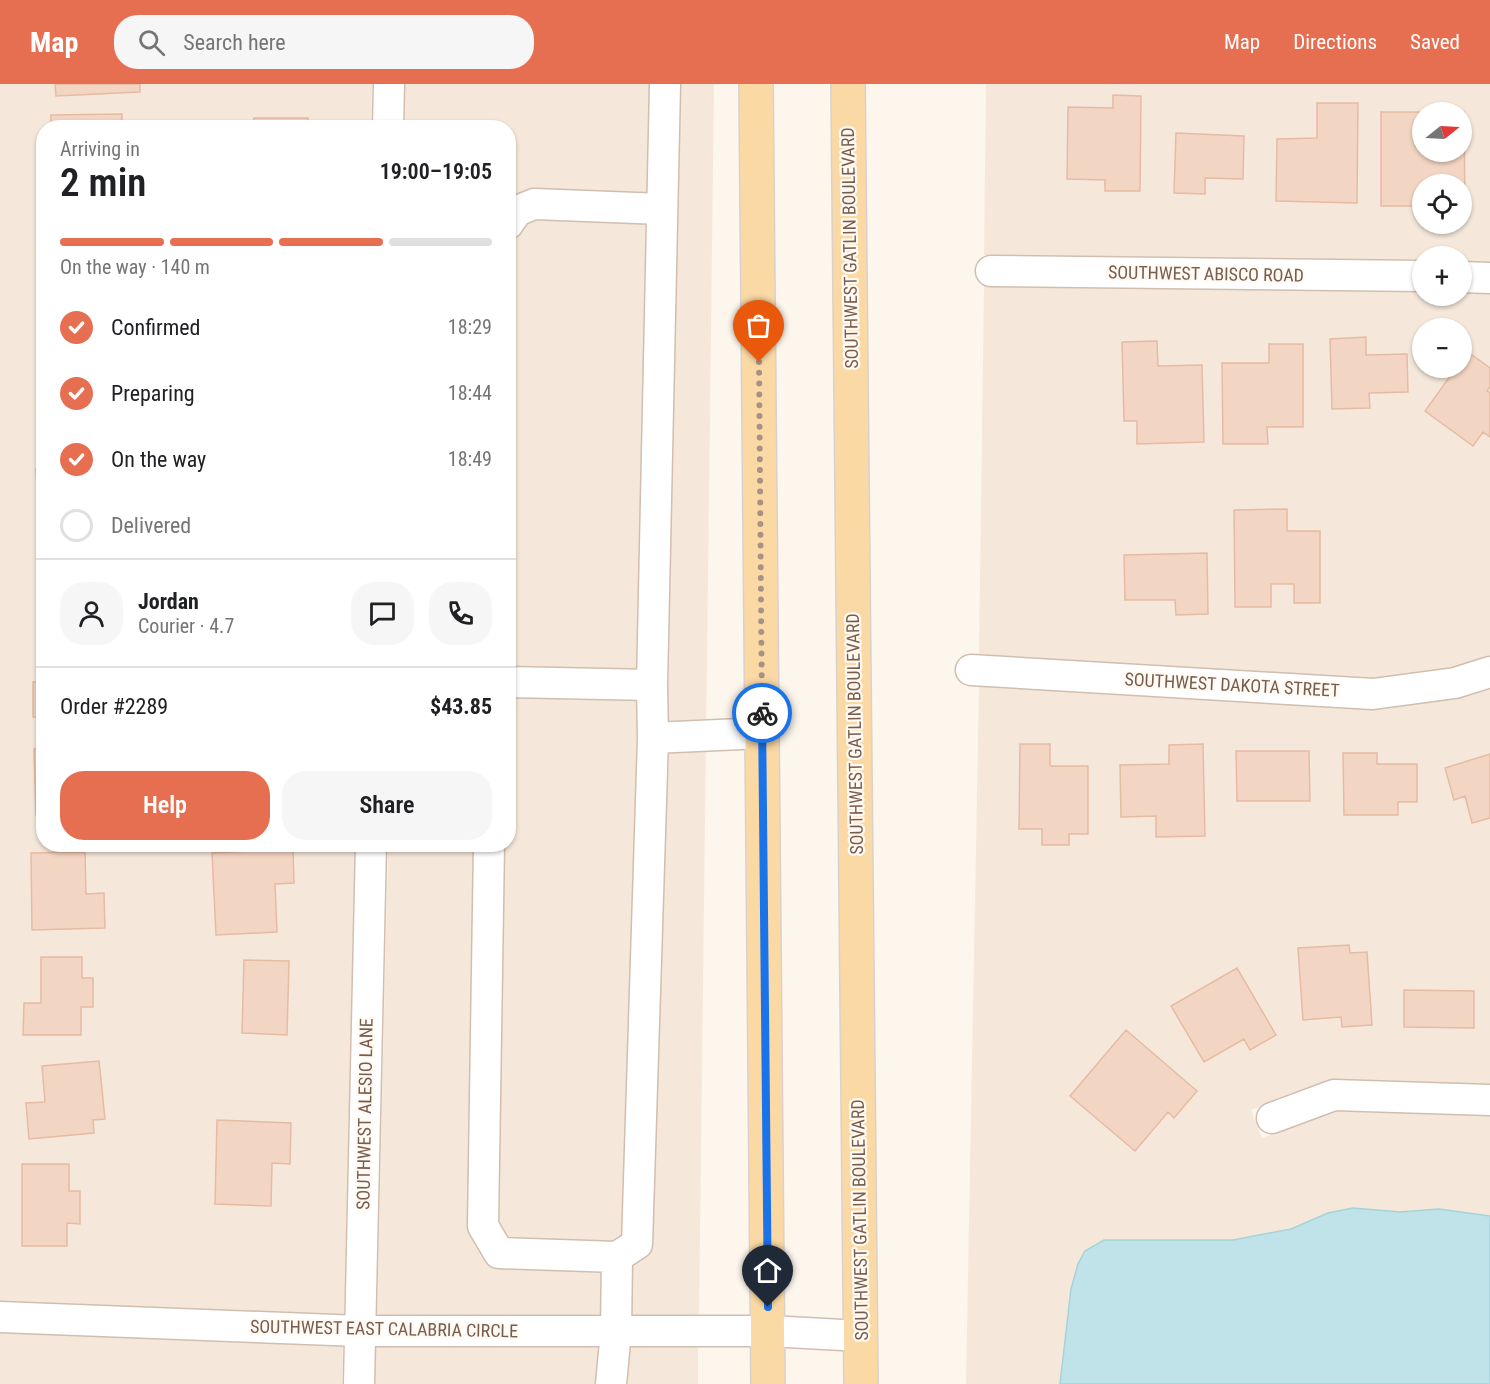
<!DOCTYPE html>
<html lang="en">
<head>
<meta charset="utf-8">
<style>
	body { margin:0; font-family:"Roboto Condensed",sans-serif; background:#f6f6f6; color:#202124; height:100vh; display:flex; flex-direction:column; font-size:22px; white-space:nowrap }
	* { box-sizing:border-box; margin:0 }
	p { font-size:20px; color:#757577 }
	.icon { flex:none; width:33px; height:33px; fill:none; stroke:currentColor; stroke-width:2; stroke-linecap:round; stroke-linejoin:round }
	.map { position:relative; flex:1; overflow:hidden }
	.sheet { position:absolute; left:36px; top:36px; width:480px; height:732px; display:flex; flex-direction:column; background:#fff; border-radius:24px; box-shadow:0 2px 4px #0004 }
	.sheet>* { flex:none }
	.needle { width:39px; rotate:72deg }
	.buttons { position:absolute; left:1412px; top:18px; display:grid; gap:12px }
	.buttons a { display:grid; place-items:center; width:60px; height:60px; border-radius:50%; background:#fff; box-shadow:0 2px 4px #0004; font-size:30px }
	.pin { position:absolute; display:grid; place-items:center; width:51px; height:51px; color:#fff; margin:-62px -26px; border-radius:50% 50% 50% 0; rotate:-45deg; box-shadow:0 0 6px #0007 }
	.pin .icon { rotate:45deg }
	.courier { position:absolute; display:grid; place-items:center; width:60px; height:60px; margin:-30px; border:4px solid #1a73e8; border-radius:50%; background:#fff; color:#222; box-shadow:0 2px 8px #0007 }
	.head em { font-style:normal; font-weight:600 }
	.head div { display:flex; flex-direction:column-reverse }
	.head { display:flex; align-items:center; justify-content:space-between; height:102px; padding:0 24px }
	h1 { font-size:39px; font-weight:600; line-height:45px }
	.bar { display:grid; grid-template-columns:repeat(4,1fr); gap:9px 6px; align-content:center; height:72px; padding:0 24px }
	.bar i { height:8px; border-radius:4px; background:#e0e0e0 }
	.bar .selected { background:#e76f51 }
	.bar p { grid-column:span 4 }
	.line { display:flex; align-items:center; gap:15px; padding:0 24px; border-top:2px solid #e0e0e0 }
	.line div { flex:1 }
	.round { display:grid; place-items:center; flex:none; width:63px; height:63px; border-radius:24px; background:#f6f6f6 }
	ol { padding:0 24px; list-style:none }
	li { display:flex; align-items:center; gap:18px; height:66px }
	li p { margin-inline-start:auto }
	li .icon { padding:6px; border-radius:50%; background:#e76f51; color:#fff; stroke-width:4 }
	li:last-child { color:#757577 }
	li i { width:33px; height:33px; border:3px solid #e0e0e0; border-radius:50% }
	.primary-button { display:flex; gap:12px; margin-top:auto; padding:12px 24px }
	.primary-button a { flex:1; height:69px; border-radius:24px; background:#e76f51; color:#fff; font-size:24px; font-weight:600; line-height:69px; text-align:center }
	.primary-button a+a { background:#f6f6f6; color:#202124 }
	header { display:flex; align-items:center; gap:36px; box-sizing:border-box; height:84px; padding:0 30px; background:#e76f51; color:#fff }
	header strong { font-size:28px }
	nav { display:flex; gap:33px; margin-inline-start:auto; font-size:21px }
	.search { width:420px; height:54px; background:#f6f6f6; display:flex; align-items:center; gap:15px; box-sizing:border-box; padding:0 21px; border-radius:24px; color:#757577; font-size:22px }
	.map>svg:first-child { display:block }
</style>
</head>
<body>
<header>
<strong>Map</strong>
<div class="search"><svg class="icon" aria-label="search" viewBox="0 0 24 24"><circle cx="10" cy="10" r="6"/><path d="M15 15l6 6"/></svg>Search here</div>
<nav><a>Map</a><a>Directions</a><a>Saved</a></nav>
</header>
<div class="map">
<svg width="1490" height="1300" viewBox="0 0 1490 1300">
	<rect width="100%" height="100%" fill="#fdf6ec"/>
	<path fill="#f5e8da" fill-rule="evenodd" d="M 0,0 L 372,0 L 371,43 L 44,44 L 44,760 L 355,761 L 344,1231 L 0,1217 Z
		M 405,0 L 714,0 L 699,1232 L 377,1231 L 388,761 L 508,760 L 508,44 L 404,43 Z
		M 986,0 L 1490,0 L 1490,179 L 1461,178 L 1461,172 L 1422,172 L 1422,177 L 984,171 ZM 1422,28 L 1461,28 L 1461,68 L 1422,68 ZM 1422,100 L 1461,100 L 1461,140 L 1422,140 Z
		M 984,202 L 1422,207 L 1422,212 L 1461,212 L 1461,208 L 1490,210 L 1490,572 L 1452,585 L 1374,595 L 979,571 ZM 1422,244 L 1461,244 L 1461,284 L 1422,284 Z
		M 979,602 L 1371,625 L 1459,614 L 1490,604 L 1490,1000 L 1336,996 L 1251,1026 L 1262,1054 L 1336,1026 L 1490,1031 L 1490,1132 L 1439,1125 L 1400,1128 L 1353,1124 L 1328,1129 L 1291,1145 L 1233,1156 L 1104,1156 L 1071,1205 L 1060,1300 L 966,1300 Z
		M 0,1248 L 343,1261 L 342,1300 L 0,1300 Z
		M 376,1262 L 698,1262 L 698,1300 L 375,1300 Z"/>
	<path fill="#bfe3e8" stroke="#a5d3da" stroke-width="1.5" d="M 1353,1124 L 1400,1128 L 1439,1125 L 1490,1132 L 1490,1300 L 1060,1300 L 1071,1205 L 1078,1180 L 1085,1167 L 1104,1156 L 1233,1156 L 1291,1145 L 1328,1129 Z"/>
	<path fill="#f3d5c3" stroke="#e6bba3" stroke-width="1.5" fill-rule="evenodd" d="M 55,0 L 140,0 L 140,8 L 56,12 Z
		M 1113,11 L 1141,12 L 1140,107 L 1105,107 L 1105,96 L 1067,95 L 1068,23 L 1113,24 Z
		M 1317,19 L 1358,19 L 1357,119 L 1276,117 L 1277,55 L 1317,54 Z
		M 1381,28 L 1464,28 L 1465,122 L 1461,122 L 1461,100 L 1422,100 L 1422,122 L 1381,122 ZM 1422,28 L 1461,28 L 1461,68 L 1422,68 Z
		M 122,30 L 122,44 L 51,44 L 51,31 Z
		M 254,34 L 308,34 L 308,44 L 254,44 Z
		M 1176,49 L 1244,52 L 1243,95 L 1205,94 L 1205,110 L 1174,109 Z
		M 1366,253 L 1366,271 L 1407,270 L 1408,308 L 1369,309 L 1370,324 L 1332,325 L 1330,255 Z
		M 1157,257 L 1158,282 L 1202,281 L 1204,358 L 1137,360 L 1137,337 L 1124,337 L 1122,258 Z
		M 1269,260 L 1303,260 L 1303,343 L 1267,343 L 1268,360 L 1223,360 L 1222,279 L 1269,279 Z
		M 1468,268 L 1490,284 L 1490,303 L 1487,307 L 1490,309 L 1490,353 L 1483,348 L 1473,362 L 1425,327 L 1456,284 L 1461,284 L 1461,277 Z
		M 36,385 L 44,385 L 44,419 L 38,419 Z
		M 1287,425 L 1287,447 L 1320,447 L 1320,519 L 1294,519 L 1294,500 L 1271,500 L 1271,523 L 1235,523 L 1234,426 Z
		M 1207,469 L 1208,530 L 1176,531 L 1175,516 L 1125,516 L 1124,471 Z
		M 33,598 L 44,598 L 44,633 L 33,633 Z
		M 1020,660 L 1050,660 L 1050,682 L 1088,682 L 1088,750 L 1069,750 L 1069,761 L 1042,761 L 1042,745 L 1019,745 Z
		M 1203,660 L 1205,752 L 1156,753 L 1156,732 L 1121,733 L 1120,681 L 1169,680 L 1169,661 Z
		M 34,665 L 44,665 L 44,731 L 36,731 Z
		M 1236,667 L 1309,667 L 1310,717 L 1237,717 Z
		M 1343,669 L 1377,669 L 1377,680 L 1417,680 L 1417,718 L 1398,718 L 1398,731 L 1344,731 Z
		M 1490,670 L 1490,734 L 1472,739 L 1465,712 L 1454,716 L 1445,684 Z
		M 293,765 L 294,799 L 275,800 L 277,848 L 216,851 L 212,769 Z
		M 85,768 L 86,810 L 104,809 L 105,844 L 32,846 L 31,769 Z
		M 1349,861 L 1350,869 L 1367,868 L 1372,941 L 1342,943 L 1341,933 L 1303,936 L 1298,864 Z
		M 41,873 L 82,873 L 82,894 L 93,894 L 93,923 L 81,923 L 81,951 L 23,951 L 24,919 L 41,919 Z
		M 244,876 L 289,877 L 287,951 L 242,949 Z
		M 1237,884 L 1276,951 L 1250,966 L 1244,955 L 1204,978 L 1171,922 Z
		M 1404,906 L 1474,907 L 1474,944 L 1404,943 Z
		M 1126,946 L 1197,1007 L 1174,1034 L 1168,1028 L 1135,1067 L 1070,1012 Z
		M 99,977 L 105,1035 L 93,1036 L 94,1049 L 29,1055 L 26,1019 L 45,1018 L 42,982 Z
		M 217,1036 L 291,1039 L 290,1080 L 272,1079 L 271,1122 L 215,1120 Z
		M 22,1080 L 69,1080 L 69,1107 L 80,1107 L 80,1140 L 67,1139 L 67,1162 L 22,1162 Z"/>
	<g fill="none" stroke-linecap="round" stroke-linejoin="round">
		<defs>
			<path id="minor" d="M 388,44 L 389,0
				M 508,140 L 517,127 L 534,120 L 662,125
				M 991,187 L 1422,192
				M 1461,193 L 1490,194
				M 971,586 L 1373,610 L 1455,599 L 1490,588
				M 652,601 L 665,0
				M 653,654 L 763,649
				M 489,760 L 483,1142 L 499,1169 L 617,1173 L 637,1160 L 653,654 L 652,601 L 508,598
				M 1272,1034 L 1334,1011 L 1490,1016
				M 0,1233 L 360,1247 L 769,1247 L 861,1252
				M 359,1300 L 371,760
				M 611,1300 L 616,1247 L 617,1173"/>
			<path id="major" d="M 756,0 L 768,1300
				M 848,0 L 861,1300"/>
		</defs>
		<use href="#minor" stroke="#d1beb0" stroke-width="33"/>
		<use href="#major" stroke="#dad1cd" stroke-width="36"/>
		<use href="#minor" stroke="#fff" stroke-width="30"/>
		<use href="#major" stroke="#fbd9a5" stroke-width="33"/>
	</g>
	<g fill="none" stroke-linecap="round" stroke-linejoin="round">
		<path stroke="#a89285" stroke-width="6" stroke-dasharray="0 10.8" d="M 759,278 L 762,629"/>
		<path stroke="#1a73e8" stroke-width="8" d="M 762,629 L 768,1223"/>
	</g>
	<g text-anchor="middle" stroke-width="4.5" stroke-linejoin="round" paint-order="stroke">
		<g font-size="18" fill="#7a5c4d" stroke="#fffaf3">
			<text transform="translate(850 164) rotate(-91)" y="6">SOUTHWEST GATLIN BOULEVARD</text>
			<text transform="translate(1206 190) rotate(1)" y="6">SOUTHWEST ABISCO ROAD</text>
			<text transform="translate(1232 601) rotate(3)" y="6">SOUTHWEST DAKOTA STREET</text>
			<text transform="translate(855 650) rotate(-91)" y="6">SOUTHWEST GATLIN BOULEVARD</text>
			<text transform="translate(365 1030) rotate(-89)" y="6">SOUTHWEST ALESIO LANE</text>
			<text transform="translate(860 1136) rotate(-91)" y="6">SOUTHWEST GATLIN BOULEVARD</text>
			<text transform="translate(384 1245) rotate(1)" y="6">SOUTHWEST EAST CALABRIA CIRCLE</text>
		</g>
	</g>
</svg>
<div class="buttons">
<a><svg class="needle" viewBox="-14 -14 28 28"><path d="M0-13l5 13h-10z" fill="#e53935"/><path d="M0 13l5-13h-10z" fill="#757577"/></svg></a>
<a><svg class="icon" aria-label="locate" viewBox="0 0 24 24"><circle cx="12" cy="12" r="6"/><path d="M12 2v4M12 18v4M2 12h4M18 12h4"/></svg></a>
<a>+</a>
<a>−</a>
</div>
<div class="pin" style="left:759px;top:278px;background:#ea580c"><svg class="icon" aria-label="bag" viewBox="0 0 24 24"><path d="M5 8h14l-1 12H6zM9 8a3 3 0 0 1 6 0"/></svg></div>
<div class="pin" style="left:768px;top:1223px;background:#1f2937"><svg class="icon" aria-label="home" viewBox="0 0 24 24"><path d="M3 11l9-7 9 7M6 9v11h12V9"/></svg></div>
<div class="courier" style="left:762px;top:629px"><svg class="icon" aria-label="bike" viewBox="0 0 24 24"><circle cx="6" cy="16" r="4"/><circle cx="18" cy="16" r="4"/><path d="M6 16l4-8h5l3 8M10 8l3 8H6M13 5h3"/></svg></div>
<section class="sheet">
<div class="head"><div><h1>2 min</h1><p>Arriving in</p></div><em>19:00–19:05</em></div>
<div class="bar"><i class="selected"></i><i class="selected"></i><i class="selected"></i><i></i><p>On the way · 140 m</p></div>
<ol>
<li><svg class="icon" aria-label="check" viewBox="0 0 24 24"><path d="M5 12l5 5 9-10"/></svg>Confirmed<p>18:29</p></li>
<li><svg class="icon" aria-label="check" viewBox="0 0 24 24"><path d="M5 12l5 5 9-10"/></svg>Preparing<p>18:44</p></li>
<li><svg class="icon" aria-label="check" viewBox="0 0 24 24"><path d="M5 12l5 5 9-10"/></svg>On the way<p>18:49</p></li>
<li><i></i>Delivered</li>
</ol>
<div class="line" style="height:108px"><a class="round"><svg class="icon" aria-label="person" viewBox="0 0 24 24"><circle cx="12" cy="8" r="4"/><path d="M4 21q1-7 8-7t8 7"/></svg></a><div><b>Jordan</b><p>Courier · 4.7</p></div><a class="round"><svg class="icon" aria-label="chat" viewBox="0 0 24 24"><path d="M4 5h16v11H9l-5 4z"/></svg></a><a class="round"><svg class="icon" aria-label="phone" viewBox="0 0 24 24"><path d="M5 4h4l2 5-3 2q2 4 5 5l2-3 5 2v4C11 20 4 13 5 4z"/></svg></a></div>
<div class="line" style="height:78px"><div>Order #2289</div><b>$43.85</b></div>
<div class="primary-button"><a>Help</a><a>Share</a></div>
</section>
</div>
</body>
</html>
